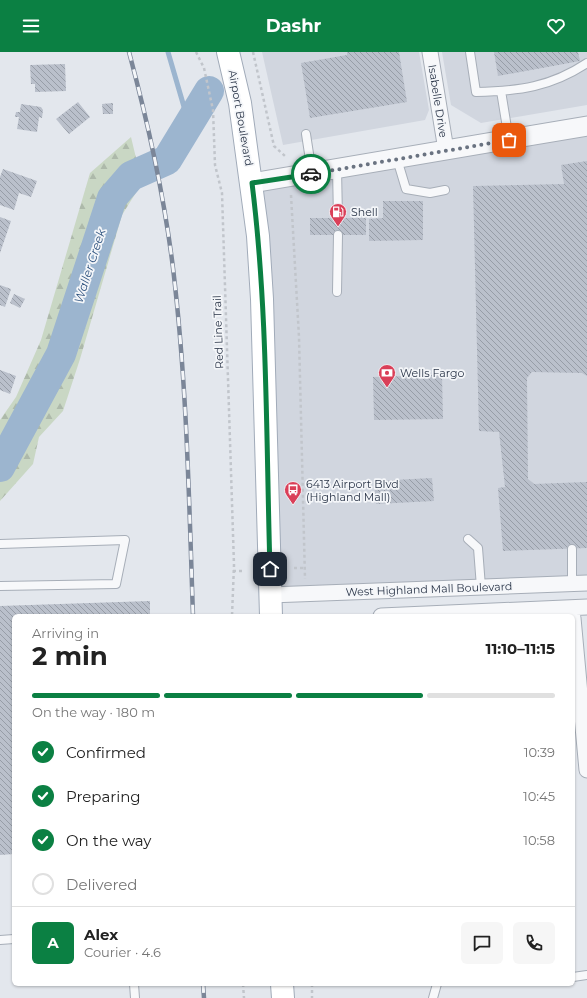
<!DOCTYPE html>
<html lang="en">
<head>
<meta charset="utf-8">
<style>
	body { margin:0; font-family:Montserrat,sans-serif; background:#f6f6f6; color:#222; height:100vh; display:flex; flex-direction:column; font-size:15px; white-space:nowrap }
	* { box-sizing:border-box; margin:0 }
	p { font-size:13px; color:#767676 }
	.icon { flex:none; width:22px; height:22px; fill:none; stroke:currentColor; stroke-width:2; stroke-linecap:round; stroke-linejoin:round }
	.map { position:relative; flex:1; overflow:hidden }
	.side { position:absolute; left:12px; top:562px; width:563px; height:372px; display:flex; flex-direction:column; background:#fff; border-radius:6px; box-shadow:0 1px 3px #0004 }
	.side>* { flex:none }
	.pin { position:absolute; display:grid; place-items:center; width:34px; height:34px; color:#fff; margin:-17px; border-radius:8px; box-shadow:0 2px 6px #0006 }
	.courier { position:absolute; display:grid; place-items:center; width:40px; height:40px; margin:-20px; border:3px solid #0b8043; border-radius:50%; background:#fff; color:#222; box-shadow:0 1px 5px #0007 }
	.overview em { font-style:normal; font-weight:700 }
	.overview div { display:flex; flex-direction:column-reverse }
	.overview { display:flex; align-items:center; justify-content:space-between; height:68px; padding:0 20px }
	h1 { font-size:26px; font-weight:700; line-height:30px }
	.bar { display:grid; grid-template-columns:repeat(4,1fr); gap:6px 4px; align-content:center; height:48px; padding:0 20px }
	.bar i { height:5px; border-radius:3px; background:#e0e0e0 }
	.bar .active { background:#0b8043 }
	.bar p { grid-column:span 4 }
	.line { display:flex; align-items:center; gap:10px; padding:0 20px; border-top:1px solid #e0e0e0 }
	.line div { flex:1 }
	.round { display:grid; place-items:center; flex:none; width:42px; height:42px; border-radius:6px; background:#f6f6f6 }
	ol { padding:0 20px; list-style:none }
	li { display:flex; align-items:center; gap:12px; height:44px }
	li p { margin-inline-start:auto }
	li .icon { padding:4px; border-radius:50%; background:#0b8043; color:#fff; stroke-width:4 }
	li:last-child { color:#767676 }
	li i { width:22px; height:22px; border:2px solid #e0e0e0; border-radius:50% }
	header { display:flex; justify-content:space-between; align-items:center; height:52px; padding:0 20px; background:#0b8043; color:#fff; font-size:18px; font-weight:700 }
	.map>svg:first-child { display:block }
</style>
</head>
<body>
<header><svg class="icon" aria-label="menu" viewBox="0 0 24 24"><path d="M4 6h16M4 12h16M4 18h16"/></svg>Dashr<svg class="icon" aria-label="heart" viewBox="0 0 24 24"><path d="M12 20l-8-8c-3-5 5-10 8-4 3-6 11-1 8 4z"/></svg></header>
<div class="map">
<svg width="587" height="946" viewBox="0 0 587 946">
	<defs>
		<pattern id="forest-firs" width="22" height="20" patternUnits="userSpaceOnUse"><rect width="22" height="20" fill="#c9d7c4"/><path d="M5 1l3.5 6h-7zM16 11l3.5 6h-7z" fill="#adb9aa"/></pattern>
		<pattern id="building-back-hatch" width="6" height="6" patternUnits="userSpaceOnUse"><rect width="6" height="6" fill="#bac0cb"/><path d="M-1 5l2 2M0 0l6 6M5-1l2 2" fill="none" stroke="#979da7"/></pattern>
	</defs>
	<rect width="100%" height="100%" fill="#e3e7ed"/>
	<path fill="#d1d6df" d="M 262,0 L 419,0 L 429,58 L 425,68 L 283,93 Z
		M 442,0 L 587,0 L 587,53 L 481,71 L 451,53 Z
		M 587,74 L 587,531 L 270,543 L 252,131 Z"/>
	<path fill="url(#forest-firs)" d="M 131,85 L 142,131 L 122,163 L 80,307 L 63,359 L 39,385 L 33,412 L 0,449 L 0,368 L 16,345 L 41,288 L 90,121 Z"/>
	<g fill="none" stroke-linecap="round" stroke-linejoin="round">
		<path stroke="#9cb5cf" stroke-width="5" d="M 168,0 L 189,72"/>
		<path stroke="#9cb5cf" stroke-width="30" d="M 0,415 L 61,302 L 112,146 L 131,124 L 167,108 L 209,39"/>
	</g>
	<path fill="url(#building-back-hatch)" d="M 347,0 L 399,0 L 407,50 L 310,66 L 301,11 L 347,3 Z
		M 494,0 L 578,0 L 580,9 L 498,24 Z
		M 65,12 L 66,39 L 35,40 L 35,32 L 31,32 L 30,13 Z
		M 78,50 L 90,65 L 69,82 L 56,67 Z
		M 113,51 L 113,62 L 103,62 L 102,52 Z
		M 21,52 L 41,55 L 43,58 L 42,66 L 39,65 L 37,80 L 17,77 L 19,65 L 15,65 L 16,60 L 20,60 Z
		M 587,109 L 587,324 L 582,321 L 532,320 L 527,326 L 528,427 L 534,432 L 587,430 L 587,496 L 503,499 L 498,436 L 505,435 L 499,380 L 479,379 L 473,134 L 564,132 L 561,113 Z
		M 3,117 L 37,129 L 31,145 L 19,141 L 14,158 L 0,153 L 0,125 Z
		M 383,149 L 423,149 L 423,188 L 369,189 L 369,167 L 383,166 Z
		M 0,165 L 11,169 L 0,201 Z
		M 310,166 L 366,166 L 366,183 L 310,183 Z
		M 0,233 L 11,237 L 5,255 L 0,253 Z
		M 14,242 L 25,247 L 20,256 L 10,251 Z
		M 0,318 L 16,324 L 10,342 L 0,338 Z
		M 442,323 L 443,367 L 374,368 L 373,325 Z
		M 432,426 L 434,449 L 376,452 L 374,429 Z
		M 150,549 L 150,564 L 14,564 L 14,802 L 0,803 L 0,554 Z"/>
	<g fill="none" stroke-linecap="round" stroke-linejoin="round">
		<defs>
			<path id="service" d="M 470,0 L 476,40 C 519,39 551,35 587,11
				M 501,39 L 509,88
				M 306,82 L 312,121
				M 397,107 L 406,137 L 430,141 L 445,138
				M 337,117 L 338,166
				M 337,240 L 338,183
				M 468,487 L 478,496 L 481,535
				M 0,492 L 125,488 L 116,532 L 0,534
				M 572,531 L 572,497
				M 0,888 L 14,887
				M 573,925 L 587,923
				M 134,932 L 135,946
				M 433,946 L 437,932"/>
			<path id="minor" d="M 430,0 L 446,98
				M 270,543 L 587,531
				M 381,564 L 587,555
				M 573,566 L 587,718"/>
			<path id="tertiary" d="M 252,131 L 587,74"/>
			<path id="primary" d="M 228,0 L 240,51 L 258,184 L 262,247 L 271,564
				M 282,932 L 283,946"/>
		</defs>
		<use href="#service" stroke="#a7aeb8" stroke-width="10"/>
		<use href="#minor" stroke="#a7aeb8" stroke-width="17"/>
		<use href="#tertiary" stroke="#a7aeb8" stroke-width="21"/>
		<use href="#primary" stroke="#a1abb9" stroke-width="24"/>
		<path stroke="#c1c5cb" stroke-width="2.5" stroke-dasharray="3 3" stroke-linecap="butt" d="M 196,0 L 204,16 L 213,58 L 215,113 L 222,141 L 234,513 L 232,564
			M 253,0 L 274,94 L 285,104
			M 291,143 L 299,285 L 305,527
			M 294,516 L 305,516
			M 233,519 L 245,519
			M 243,932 L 244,946
			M 312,932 L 312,946"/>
		<use href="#service" stroke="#f7f8fa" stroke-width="8"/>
		<use href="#minor" stroke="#f7f8fa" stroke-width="15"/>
		<use href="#tertiary" stroke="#f7f8fa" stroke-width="19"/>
		<use href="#primary" stroke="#fff" stroke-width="22"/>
		<defs>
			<path id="rail" d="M 129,0 C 148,71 164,143 173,216 C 187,332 189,448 193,564
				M 203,932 L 204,946"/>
		</defs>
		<use href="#rail" stroke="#7b8698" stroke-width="4.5"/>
		<use href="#rail" stroke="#f4f6f9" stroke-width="3" stroke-dasharray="9" stroke-linecap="butt"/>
	</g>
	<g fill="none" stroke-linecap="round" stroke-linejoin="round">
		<path stroke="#6a7381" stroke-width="4" stroke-dasharray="0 7.2" d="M 311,122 L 509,88"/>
		<path stroke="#0b8043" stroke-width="5" d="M 270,517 C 266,389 268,259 252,131 L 311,122"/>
	</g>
	<defs>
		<symbol id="fuel-pin" viewBox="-11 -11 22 30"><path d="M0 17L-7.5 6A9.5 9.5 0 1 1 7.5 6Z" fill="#da3f58" stroke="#f4f6f9"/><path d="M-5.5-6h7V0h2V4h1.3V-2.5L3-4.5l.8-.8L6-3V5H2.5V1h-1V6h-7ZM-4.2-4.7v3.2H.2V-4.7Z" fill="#fff"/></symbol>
		<symbol id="bank-pin" viewBox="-11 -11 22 30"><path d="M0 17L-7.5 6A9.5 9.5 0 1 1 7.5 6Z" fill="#da3f58" stroke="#f4f6f9"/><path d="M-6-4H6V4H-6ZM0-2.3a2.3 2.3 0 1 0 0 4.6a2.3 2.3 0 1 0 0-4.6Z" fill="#fff"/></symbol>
		<symbol id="bus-pin" viewBox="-11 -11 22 30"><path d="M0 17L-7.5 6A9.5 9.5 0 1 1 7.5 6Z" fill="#da3f58" stroke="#f4f6f9"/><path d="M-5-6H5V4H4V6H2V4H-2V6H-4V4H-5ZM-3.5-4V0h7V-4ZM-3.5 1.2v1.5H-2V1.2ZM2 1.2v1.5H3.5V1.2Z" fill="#fff"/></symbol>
	</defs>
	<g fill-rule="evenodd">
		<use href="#fuel-pin" x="328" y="150" width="20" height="27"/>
		<use href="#bank-pin" x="377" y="311" width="20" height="27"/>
		<use href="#bus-pin" x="283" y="428" width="20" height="27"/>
	</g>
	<g text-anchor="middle" stroke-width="3.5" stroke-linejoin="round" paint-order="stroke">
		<g font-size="11" fill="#293447" stroke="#f4f6f9">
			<text transform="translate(438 49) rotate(81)" y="4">Isabelle Drive</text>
			<text transform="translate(241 66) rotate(80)" y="4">Airport Boulevard</text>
			<text transform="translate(218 280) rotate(-92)" y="4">Red Line Trail</text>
			<text transform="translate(429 537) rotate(-2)" y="4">West Highland Mall Boulevard</text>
		</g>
		<g font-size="11" fill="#293447" stroke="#f4f6f9" text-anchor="start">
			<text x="351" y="164">Shell</text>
			<text x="400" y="325">Wells Fargo</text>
			<text x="306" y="436">6413 Airport Blvd<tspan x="306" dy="13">(Highland Mall)</tspan></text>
		</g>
		<g font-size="12" font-style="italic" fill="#2f537f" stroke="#f4f6f9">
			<text transform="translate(90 214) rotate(-72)" y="4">Waller Creek</text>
		</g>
	</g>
</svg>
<div class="pin" style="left:509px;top:88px;background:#ea580c"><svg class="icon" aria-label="bag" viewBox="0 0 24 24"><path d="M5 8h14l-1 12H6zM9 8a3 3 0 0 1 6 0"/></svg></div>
<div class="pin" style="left:270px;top:517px;background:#1f2937"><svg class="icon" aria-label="home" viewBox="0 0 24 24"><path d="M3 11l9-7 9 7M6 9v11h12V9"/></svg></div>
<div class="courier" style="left:311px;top:122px"><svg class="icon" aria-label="car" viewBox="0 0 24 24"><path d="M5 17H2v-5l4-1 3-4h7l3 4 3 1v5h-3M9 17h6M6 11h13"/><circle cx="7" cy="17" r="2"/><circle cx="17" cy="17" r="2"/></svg></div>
<section class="side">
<div class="overview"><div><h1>2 min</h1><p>Arriving in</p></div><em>11:10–11:15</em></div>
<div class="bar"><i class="active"></i><i class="active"></i><i class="active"></i><i></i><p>On the way · 180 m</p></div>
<ol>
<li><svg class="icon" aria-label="check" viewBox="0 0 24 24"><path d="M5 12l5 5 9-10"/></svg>Confirmed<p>10:39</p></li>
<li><svg class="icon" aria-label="check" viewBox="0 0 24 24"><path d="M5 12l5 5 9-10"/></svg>Preparing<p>10:45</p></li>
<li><svg class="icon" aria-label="check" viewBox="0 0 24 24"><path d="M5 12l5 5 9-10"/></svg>On the way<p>10:58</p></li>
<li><i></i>Delivered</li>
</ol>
<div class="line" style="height:72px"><b class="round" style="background:#0b8043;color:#fff">A</b><div><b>Alex</b><p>Courier · 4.6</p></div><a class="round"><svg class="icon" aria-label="chat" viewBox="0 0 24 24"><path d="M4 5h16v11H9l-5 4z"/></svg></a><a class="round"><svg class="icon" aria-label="phone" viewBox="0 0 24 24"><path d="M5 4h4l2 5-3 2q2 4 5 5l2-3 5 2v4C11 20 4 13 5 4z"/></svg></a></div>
</section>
</div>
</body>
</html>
